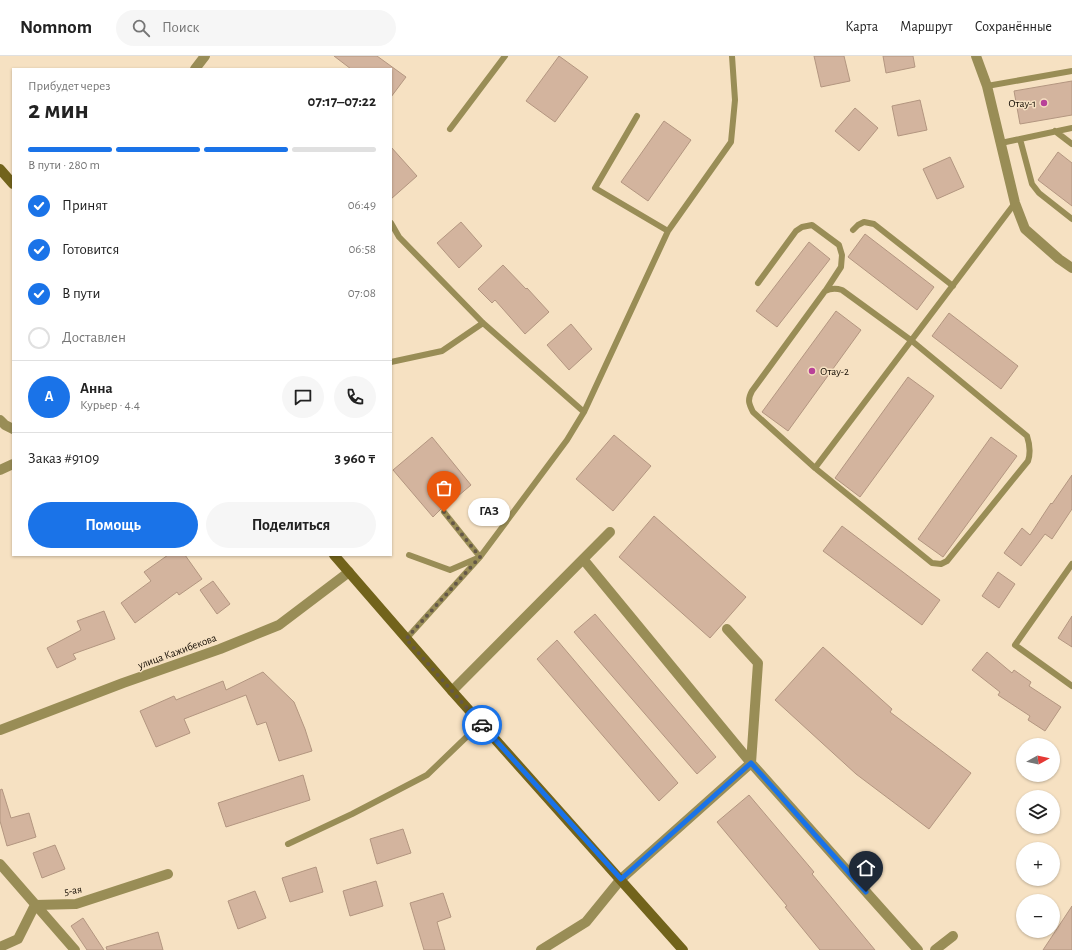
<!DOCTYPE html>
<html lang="ru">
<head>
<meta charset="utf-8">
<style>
	body { margin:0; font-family:"Alegreya Sans",sans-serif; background:#f6f6f6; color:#222; height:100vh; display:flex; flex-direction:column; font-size:15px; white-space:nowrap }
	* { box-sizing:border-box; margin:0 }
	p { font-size:13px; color:#767676 }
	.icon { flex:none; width:22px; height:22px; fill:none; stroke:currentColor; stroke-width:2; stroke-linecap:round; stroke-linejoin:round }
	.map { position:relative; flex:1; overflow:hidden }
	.side { position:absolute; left:12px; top:12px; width:380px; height:488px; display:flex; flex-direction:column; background:#fff; border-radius:0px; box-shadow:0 1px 3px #0004 }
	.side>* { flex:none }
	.needle { width:26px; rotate:82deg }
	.controls { position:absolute; left:1016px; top:682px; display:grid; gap:8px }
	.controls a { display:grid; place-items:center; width:44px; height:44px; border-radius:50%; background:#fff; box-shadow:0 1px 3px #0004; font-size:20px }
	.pin { position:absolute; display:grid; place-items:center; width:34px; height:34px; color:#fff; margin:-41px -17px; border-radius:50% 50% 50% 0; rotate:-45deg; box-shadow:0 0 4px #0007 }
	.pin .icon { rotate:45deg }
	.courier { position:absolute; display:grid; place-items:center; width:40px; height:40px; margin:-20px; border:3px solid #1a73e8; border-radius:50%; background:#fff; color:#222; box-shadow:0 1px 5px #0007 }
	.bubble { position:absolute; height:28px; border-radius:14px; background:#fff; box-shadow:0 1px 3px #0004; font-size:13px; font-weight:700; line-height:28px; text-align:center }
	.summary em { font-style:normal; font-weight:700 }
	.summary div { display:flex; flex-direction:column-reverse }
	.summary { display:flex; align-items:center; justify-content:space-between; height:68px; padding:0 16px }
	h1 { font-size:26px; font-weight:700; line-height:30px }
	.bar { display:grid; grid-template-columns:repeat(4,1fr); gap:6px 4px; align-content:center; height:48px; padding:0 16px }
	.bar i { height:5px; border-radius:3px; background:#e0e0e0 }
	.bar .on { background:#1a73e8 }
	.bar p { grid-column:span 4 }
	.line { display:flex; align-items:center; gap:10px; padding:0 16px; border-top:1px solid #e0e0e0 }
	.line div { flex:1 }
	.round { display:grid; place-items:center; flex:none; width:42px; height:42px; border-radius:21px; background:#f6f6f6 }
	ol { padding:0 16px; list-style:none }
	li { display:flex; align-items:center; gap:12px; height:44px }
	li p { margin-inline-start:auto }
	li .icon { padding:4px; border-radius:50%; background:#1a73e8; color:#fff; stroke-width:4 }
	li:last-child { color:#767676 }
	li i { width:22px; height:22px; border:2px solid #e0e0e0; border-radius:50% }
	.button { display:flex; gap:8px; margin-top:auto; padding:8px 16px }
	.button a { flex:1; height:46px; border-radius:24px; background:#1a73e8; color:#fff; font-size:16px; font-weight:700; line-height:46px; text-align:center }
	.button a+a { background:#f6f6f6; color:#222 }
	header { display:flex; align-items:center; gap:24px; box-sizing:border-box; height:56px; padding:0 20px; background:#fff; border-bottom:1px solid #e0e0e0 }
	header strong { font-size:19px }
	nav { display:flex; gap:22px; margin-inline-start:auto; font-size:14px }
	.search { width:280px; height:36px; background:#f6f6f6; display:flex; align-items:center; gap:10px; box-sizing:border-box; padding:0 14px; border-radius:22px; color:#767676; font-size:15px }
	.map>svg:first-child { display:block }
</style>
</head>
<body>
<header>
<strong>Nomnom</strong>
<div class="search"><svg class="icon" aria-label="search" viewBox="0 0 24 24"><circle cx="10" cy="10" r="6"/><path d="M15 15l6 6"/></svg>Поиск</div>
<nav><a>Карта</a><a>Маршрут</a><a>Сохранённые</a></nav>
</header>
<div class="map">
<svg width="1072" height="894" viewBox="0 0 1072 894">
	<rect width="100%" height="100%" fill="#f6e1c2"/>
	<path fill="#d3b49e" stroke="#b39680" d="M 334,0 L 377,0 L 406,21 L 391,41 L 391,13 L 351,13 Z
		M 559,0 L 588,21 L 555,66 L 526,45 Z
		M 814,0 L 844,0 L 850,25 L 821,31 Z
		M 883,0 L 913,0 L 915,11 L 886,17 Z
		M 1072,25 L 1072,59 L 1020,68 L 1014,35 Z
		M 920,44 L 927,74 L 898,80 L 892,50 Z
		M 855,52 L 878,72 L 859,95 L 835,75 Z
		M 664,65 L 691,84 L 648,145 L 621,126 Z
		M 391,91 L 417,120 L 391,143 Z
		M 1058,96 L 1072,107 L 1072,150 L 1038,124 Z
		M 950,101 L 964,131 L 937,143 L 923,113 Z
		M 461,166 L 482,190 L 459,212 L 437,187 Z
		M 865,178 L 934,231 L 917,254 L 848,201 Z
		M 809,186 L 830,203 L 777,271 L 756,255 Z
		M 503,209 L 526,233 L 527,232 L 549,256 L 525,278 L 495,244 L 492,247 L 478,233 Z
		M 836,255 L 861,274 L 788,375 L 762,356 Z
		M 949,257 L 1018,310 L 1001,333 L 932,280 Z
		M 571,268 L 592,293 L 569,314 L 547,289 Z
		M 908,321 L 934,340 L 860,441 L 835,422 Z
		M 614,379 L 651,410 L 613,455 L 576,423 Z
		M 432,381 L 471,429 L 444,452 L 441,453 L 433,461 L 393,414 Z
		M 991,381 L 1017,400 L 943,501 L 918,483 Z
		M 1072,419 L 1072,453 L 1052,483 L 1045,478 L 1021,510 L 1004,497 L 1022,472 L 1030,479 L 1051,447 L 1052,448 Z
		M 654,460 L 746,541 L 710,582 L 619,501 Z
		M 842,470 L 940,544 L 922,569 L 823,495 Z
		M 168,499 L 185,499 L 202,523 L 179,539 L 177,536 L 135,567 L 121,547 L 151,525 L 144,516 Z
		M 998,516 L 1015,528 L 999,552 L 982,540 Z
		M 213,525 L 230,548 L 217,558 L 200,534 Z
		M 104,555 L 115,583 L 73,598 L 76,603 L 57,612 L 47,592 L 81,574 L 77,565 Z
		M 595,558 L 716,701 L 697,718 L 574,576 Z
		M 1072,560 L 1072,591 L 1058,582 Z
		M 557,584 L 678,727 L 659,745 L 537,603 Z
		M 823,591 L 892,653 L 890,656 L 971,717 L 929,773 L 856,718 L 775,644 Z
		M 987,596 L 1012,617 L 1014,614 L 1031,626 L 1029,630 L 1061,651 L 1045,675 L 1028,664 L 1030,660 L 998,639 L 1000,636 L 972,614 Z
		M 263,616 L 294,646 L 305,673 L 312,695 L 279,705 L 266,666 L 257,669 L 246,639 L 184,663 L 190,677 L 156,691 L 140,655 L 174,640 L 176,644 L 223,625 L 226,634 Z
		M 303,719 L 310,744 L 226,771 L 218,747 Z
		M 2,733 L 11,762 L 29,757 L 36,781 L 7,790 L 0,765 L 0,734 Z
		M 749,739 L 814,816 L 812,818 L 875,894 L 820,894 L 785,851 L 787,850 L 717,766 Z
		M 403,773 L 411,797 L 377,808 L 370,783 Z
		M 55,789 L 65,813 L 42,822 L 33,797 Z
		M 316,811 L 323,836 L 290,846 L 282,822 Z
		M 376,825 L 383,850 L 350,860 L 343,835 Z
		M 255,835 L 266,862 L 238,873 L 228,845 Z
		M 443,837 L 451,861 L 437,866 L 445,894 L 424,894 L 410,847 Z
		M 1072,850 L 1072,894 L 1043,894 Z
		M 83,862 L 104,894 L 87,894 L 71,870 Z
		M 158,876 L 163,894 L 107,894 L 106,891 Z"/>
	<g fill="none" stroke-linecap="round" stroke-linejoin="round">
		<path stroke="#998d56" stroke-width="6" d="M 987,30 L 1072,15
			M 637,60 L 595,132 L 668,175
			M 450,73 L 505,0
			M 1055,75 L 1072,88
			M 1020,83 L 1032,128 L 1039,137 L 1072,163
			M 1001,87 L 1072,72
			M 391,167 L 399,181 L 483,267 L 584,356
			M 853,174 L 858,169 L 864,166 L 874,168 L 953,230
			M 758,227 L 796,175 L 802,171 L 812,169 L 839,189 L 842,199 L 841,211 L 826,234
			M 391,306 L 442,295 L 483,267
			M 815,412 L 753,356 C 749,348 747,344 752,335 L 825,235 C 831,232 836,232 842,234 L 912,285 L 1027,380 C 1030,389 1031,396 1028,405 L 947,505 L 941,508 L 932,507 L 815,412 L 1015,147
			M 409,499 L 450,514 L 480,501 L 444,456
			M 1072,508 L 1015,589 L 1072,630
			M 406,583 L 480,501 L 567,384 L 584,356 L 668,175 L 731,86 L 735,44 L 732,0
			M 288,788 L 352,758 L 427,719 L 481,667"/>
		<path stroke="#998d56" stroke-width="10" d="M 976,0 L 987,30 L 1015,147 L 1025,173 L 1059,203 L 1072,212
			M 195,13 L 205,0
			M 0,364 L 5,369 L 13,373
			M 0,414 L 13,408
			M 583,503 L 751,707 L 918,894
			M 452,635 L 610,476
			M 0,674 L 123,627 L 220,593 L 279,569 L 349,516
			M 0,808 L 75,894
			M 0,891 L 18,883 L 35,849 L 76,848 L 168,818
			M 541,894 L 586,866 L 621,823 L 751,707 L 758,607 L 727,573
			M 935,894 L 953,880"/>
		<path stroke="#72631b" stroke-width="10" d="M 0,113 L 13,128
			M 334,499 L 452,635 L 683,894"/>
	</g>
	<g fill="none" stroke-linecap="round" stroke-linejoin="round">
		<path stroke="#655847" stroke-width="4" stroke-dasharray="0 7.2" d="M 444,456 L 480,501 L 406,583 L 482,669"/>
		<path stroke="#1a73e8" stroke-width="5" d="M 482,669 L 621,823 L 751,707 L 866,836"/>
	</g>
	<g fill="#b84299" stroke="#f6e1c2" stroke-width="1.5">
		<circle cx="1044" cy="47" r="4"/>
		<circle cx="812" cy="315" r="4"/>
	</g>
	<g text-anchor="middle" stroke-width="3" stroke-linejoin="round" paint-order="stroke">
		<g font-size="11" fill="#170f05" stroke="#f6e1c2" text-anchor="end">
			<text x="1036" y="51">Отау-1</text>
			<text x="820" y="319" text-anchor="start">Отау-2</text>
		</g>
		<g font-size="11" fill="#170f05" stroke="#f6e1c2">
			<text transform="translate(177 595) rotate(-20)" y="4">улица Кажибекова</text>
			<text transform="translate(73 834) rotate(-9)" y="4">5-ая</text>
		</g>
	</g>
</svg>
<div class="controls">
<a><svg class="needle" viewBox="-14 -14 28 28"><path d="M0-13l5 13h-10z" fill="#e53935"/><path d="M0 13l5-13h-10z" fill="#767676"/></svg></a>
<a><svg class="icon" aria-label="layers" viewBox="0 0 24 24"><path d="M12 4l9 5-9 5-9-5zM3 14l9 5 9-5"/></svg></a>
<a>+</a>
<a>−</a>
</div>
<div class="pin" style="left:444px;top:456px;background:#ea580c"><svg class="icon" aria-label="bag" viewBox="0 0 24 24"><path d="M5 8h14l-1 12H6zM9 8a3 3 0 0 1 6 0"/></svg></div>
<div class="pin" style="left:866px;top:836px;background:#1f2937"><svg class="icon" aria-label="home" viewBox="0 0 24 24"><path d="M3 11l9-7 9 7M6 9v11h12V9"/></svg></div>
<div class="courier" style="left:482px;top:669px"><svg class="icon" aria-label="car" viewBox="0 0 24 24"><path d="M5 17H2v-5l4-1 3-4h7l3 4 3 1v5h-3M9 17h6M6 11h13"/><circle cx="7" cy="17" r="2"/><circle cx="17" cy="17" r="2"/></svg></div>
<div class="bubble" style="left:468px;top:442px;width:42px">ГАЗ</div>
<section class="side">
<div class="summary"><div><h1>2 мин</h1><p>Прибудет через</p></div><em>07:17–07:22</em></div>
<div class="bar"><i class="on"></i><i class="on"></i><i class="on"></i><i></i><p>В пути · 280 m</p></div>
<ol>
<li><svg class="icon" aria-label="check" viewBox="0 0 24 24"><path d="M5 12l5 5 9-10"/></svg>Принят<p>06:49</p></li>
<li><svg class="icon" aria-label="check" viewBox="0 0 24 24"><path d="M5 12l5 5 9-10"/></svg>Готовится<p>06:58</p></li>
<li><svg class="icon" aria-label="check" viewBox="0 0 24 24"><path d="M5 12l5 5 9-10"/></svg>В пути<p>07:08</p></li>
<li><i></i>Доставлен</li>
</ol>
<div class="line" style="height:72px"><b class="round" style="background:#1a73e8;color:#fff">А</b><div><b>Анна</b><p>Курьер · 4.4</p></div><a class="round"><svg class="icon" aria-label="chat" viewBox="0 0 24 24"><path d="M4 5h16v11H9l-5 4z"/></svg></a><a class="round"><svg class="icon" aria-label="phone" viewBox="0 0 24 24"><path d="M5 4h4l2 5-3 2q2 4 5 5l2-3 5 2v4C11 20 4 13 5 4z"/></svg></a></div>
<div class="line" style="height:52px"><div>Заказ #9109</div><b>3 960 ₸</b></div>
<div class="button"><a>Помощь</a><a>Поделиться</a></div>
</section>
</div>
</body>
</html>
